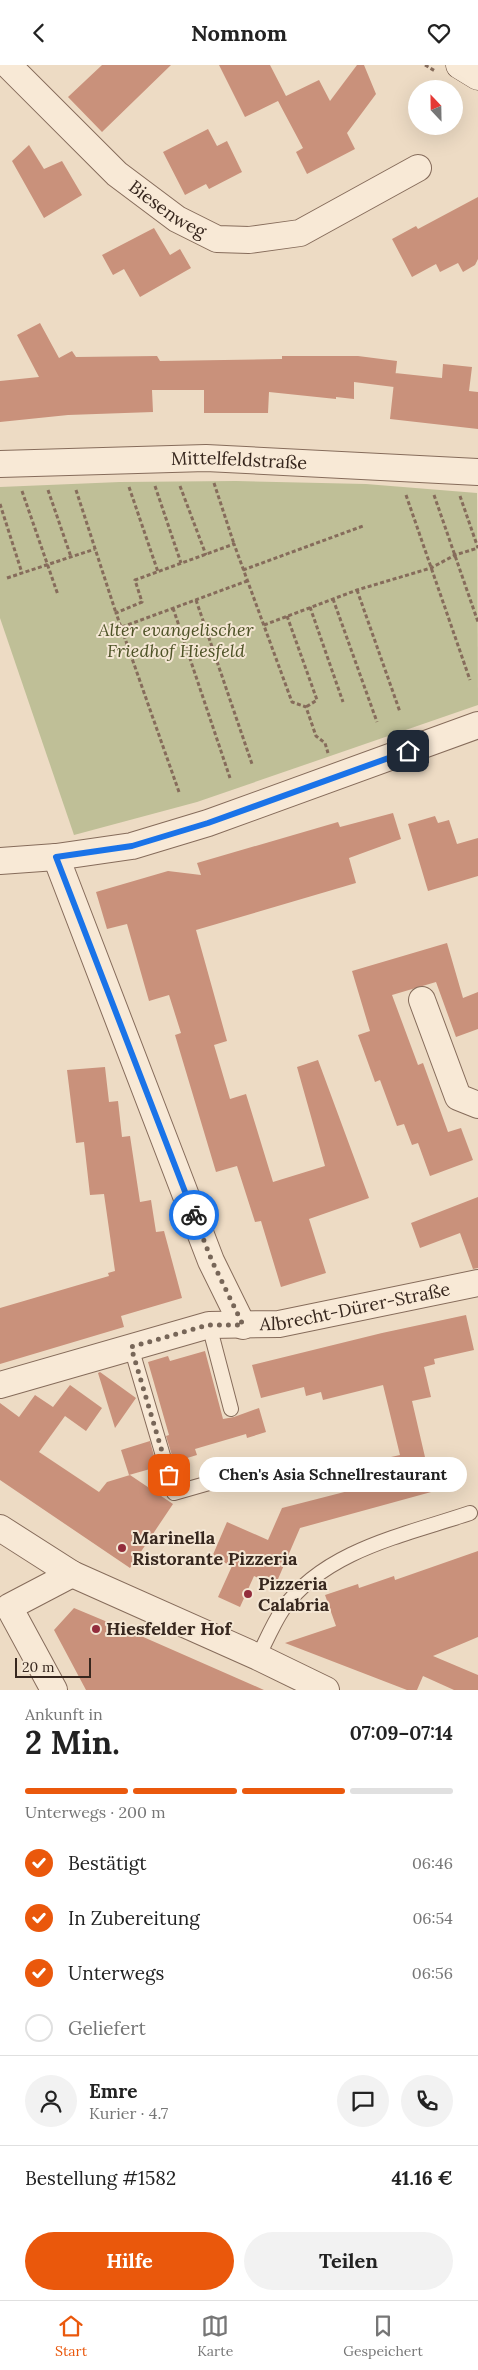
<!DOCTYPE html>
<html lang="de">
<head>
<meta charset="utf-8">
<style>
	body { margin:0; font-family:Lora,serif; background:#f2f2f2; color:#222; height:100vh; display:flex; flex-direction:column; font-size:19px; white-space:nowrap }
	* { box-sizing:border-box; margin:0 }
	p { font-size:16px; color:#767676 }
	.icon { flex:none; width:28px; height:28px; fill:none; stroke:currentColor; stroke-width:2; stroke-linecap:round; stroke-linejoin:round }
	.map { position:relative; height:1625px; overflow:hidden }
	.side { display:flex; flex-direction:column; background:#fff; flex:1 }
	.side>* { flex:none }
	.needle { width:32px; rotate:338deg }
	.controls { position:absolute; left:408px; top:15px; display:grid; gap:10px }
	.controls a { display:grid; place-items:center; width:55px; height:55px; border-radius:50%; background:#fff; box-shadow:0 5px 20px #0002; font-size:25px }
	.scale { position:absolute; left:15px; bottom:12px; width:76px; box-sizing:border-box; padding-left:5px; border:2px solid #37271e; border-top:0; font-size:14px; line-height:18px; white-space:nowrap; color:#37271e; -webkit-text-stroke:4px #f4e6d3; paint-order:stroke }
	.pin { position:absolute; display:grid; place-items:center; width:42px; height:42px; color:#fff; margin:-21px; border-radius:10px; box-shadow:0 2px 8px #0006 }
	.courier { position:absolute; display:grid; place-items:center; width:50px; height:50px; margin:-25px; border:4px solid #1a73e8; border-radius:50%; background:#fff; color:#222; box-shadow:0 1px 6px #0007 }
	.bubble { position:absolute; height:35px; border-radius:18px; background:#fff; box-shadow:0 5px 20px #0002; font-size:16px; font-weight:700; line-height:35px; text-align:center }
	.summary em { font-style:normal; font-weight:700 }
	.summary div { display:flex; flex-direction:column-reverse }
	.summary { display:flex; align-items:center; justify-content:space-between; height:85px; padding:0 25px }
	h1 { font-size:32px; font-weight:700; line-height:38px }
	.bar { display:grid; grid-template-columns:repeat(4,1fr); gap:8px 5px; align-content:center; height:60px; padding:0 25px }
	.bar i { height:6px; border-radius:4px; background:#e0e0e0 }
	.bar .on { background:#ea580c }
	.bar p { grid-column:span 4 }
	.line { display:flex; align-items:center; gap:12px; padding:0 25px; border-top:1px solid #e0e0e0 }
	.line div { flex:1 }
	.round { display:grid; place-items:center; flex:none; width:52px; height:52px; border-radius:26px; background:#f2f2f2 }
	ol { padding:0 25px; list-style:none }
	li { display:flex; align-items:center; gap:15px; height:55px }
	li p { margin-inline-start:auto }
	li .icon { padding:5px; border-radius:50%; background:#ea580c; color:#fff; stroke-width:4 }
	li:last-child { color:#767676 }
	li i { width:28px; height:28px; border:2px solid #e0e0e0; border-radius:50% }
	.primary-button { display:flex; gap:10px; margin-top:auto; padding:10px 25px }
	.primary-button a { flex:1; height:58px; border-radius:30px; background:#ea580c; color:#fff; font-size:20px; font-weight:700; line-height:58px; text-align:center }
	.primary-button a+a { background:#f2f2f2; color:#222 }
	header { display:flex; justify-content:space-between; align-items:center; height:65px; padding:0 25px; background:#fff; font-size:22px; font-weight:700 }
	.menu { display:flex; justify-content:space-around; align-items:center; height:70px; border-top:1px solid #e0e0e0; background:#fff; font-size:14px; color:#767676 }
	.menu a { display:grid; justify-items:center; gap:2px }
	.menu .on { color:#ea580c }
	.map>svg:first-child { display:block }
</style>
</head>
<body>
<header><svg class="icon" aria-label="back" viewBox="0 0 24 24"><path d="M15 5l-7 7 7 7"/></svg>Nomnom<svg class="icon" aria-label="heart" viewBox="0 0 24 24"><path d="M12 20l-8-8c-3-5 5-10 8-4 3-6 11-1 8 4z"/></svg></header>
<div class="map">
<svg width="478" height="1625" viewBox="0 0 478 1625">
	<rect width="100%" height="100%" fill="#eddbc4"/>
	<path fill="#bfbf97" d="M 236,416 L 366,419 L 477,428 L 478,640 L 197,737 L 74,770 L 0,553 L 0,422 L 120,417 Z"/>
	<path fill="#c9917b" d="M 102,0 L 171,0 L 102,67 L 68,32 Z
		M 219,0 L 270,0 L 286,31 L 319,15 L 330,36 L 357,0 L 364,0 L 376,29 L 347,68 L 355,84 L 307,109 L 296,87 L 303,83 L 278,36 L 245,52 Z
		M 208,64 L 217,81 L 227,76 L 242,107 L 209,124 L 206,119 L 185,130 L 163,87 Z
		M 29,80 L 44,104 L 62,96 L 82,130 L 44,153 L 12,96 Z
		M 478,132 L 478,194 L 475,200 L 463,207 L 458,198 L 440,207 L 436,199 L 412,212 L 392,174 L 416,161 L 418,164 Z
		M 154,163 L 170,190 L 180,184 L 191,203 L 140,232 L 124,204 L 113,210 L 102,190 Z
		M 40,258 L 59,293 L 72,286 L 76,292 L 157,291 L 160,296 L 282,294 L 282,291 L 358,291 L 397,296 L 394,322 L 354,317 L 354,334 L 336,332 L 336,334 L 269,327 L 268,348 L 204,348 L 204,325 L 152,325 L 153,347 L 68,350 L 0,357 L 0,316 L 39,312 L 17,270 Z
		M 443,299 L 472,302 L 469,326 L 478,327 L 478,364 L 390,354 L 395,308 L 442,313 Z
		M 393,748 L 401,774 L 349,793 L 356,818 L 196,865 L 227,976 L 214,980 L 230,1034 L 246,1029 L 273,1117 L 325,1101 L 297,1002 L 318,995 L 369,1133 L 309,1154 L 326,1208 L 281,1222 L 261,1156 L 255,1157 L 237,1101 L 216,1107 L 175,970 L 181,968 L 169,930 L 149,936 L 127,859 L 107,864 L 96,827 L 168,806 L 201,810 L 197,798 L 338,757 L 340,762 Z
		M 435,751 L 438,758 L 449,755 L 457,779 L 478,773 L 478,811 L 428,826 L 408,759 Z
		M 447,878 L 463,933 L 478,927 L 478,964 L 456,972 L 436,917 L 392,930 L 418,1000 L 423,998 L 448,1067 L 461,1063 L 473,1095 L 430,1111 L 418,1078 L 412,1080 L 404,1059 L 397,1061 L 380,1015 L 375,1017 L 358,970 L 370,966 L 352,906 Z
		M 105,1002 L 109,1037 L 118,1036 L 122,1072 L 130,1071 L 140,1137 L 151,1135 L 156,1167 L 164,1166 L 182,1233 L 121,1251 L 124,1262 L 0,1299 L 0,1243 L 109,1211 L 108,1208 L 115,1206 L 104,1129 L 90,1130 L 84,1077 L 76,1078 L 67,1005 Z
		M 478,1132 L 478,1203 L 473,1204 L 460,1168 L 420,1183 L 411,1158 Z
		M 466,1250 L 474,1285 L 434,1294 L 435,1299 L 424,1302 L 431,1332 L 412,1336 L 428,1405 L 459,1397 L 464,1418 L 300,1463 L 275,1521 L 254,1511 L 240,1542 L 218,1532 L 232,1501 L 212,1492 L 227,1457 L 268,1475 L 282,1443 L 395,1414 L 391,1392 L 400,1390 L 383,1320 L 323,1335 L 321,1327 L 306,1331 L 304,1322 L 261,1333 L 252,1300 L 382,1268 Z
		M 205,1286 L 223,1354 L 234,1352 L 259,1343 L 266,1367 L 247,1373 L 246,1369 L 195,1384 L 197,1390 L 174,1397 L 166,1371 L 169,1370 L 148,1297 L 168,1291 L 170,1296 Z
		M 100,1307 L 136,1333 L 115,1363 L 98,1308 Z
		M 70,1320 L 102,1343 L 86,1366 L 65,1351 L 39,1387 L 99,1427 L 107,1417 L 130,1410 L 173,1439 L 130,1503 L 0,1415 L 0,1338 L 19,1352 L 35,1330 L 53,1342 Z
		M 150,1376 L 157,1402 L 129,1410 L 121,1385 Z
		M 478,1486 L 478,1572 L 433,1591 L 478,1610 L 478,1625 L 454,1625 L 423,1611 L 417,1625 L 407,1625 L 285,1578 L 336,1561 L 325,1530 L 358,1519 L 359,1523 L 394,1511 L 395,1515 Z
		M 74,1543 L 141,1571 L 264,1625 L 86,1625 L 54,1565 Z"/>
	<g fill="none" stroke-linecap="round" stroke-linejoin="round">
		<defs>
			<path id="service" d="M 209,1260 L 231,1344
				M 131,1282 L 174,1428 L 251,1406
				M 258,1592 C 266,1576 273,1559 283,1544 C 325,1485 405,1470 470,1448"/>
			<g id="minor">
				<path id="s1" d="M 8,0 L 117,109 L 177,154 L 217,174 L 249,175 L 300,168 L 418,103"/>
				<path id="s2" d="M 0,399 L 206,393 L 478,407"/>
				<path d="M 56,792 L 211,1196 L 243,1261"/>
				<path d="M 0,796 L 56,792 L 132,781 L 208,758 L 478,660"/>
				<path d="M 422,935 L 458,1032 L 478,1040"/>
				<path id="s3" d="M 0,1320 L 209,1260 L 279,1259 L 478,1218"/>
				<path d="M 0,1463 L 72,1509 L 258,1592 L 326,1625"/>
				<path d="M 54,1625 L 9,1542 L 72,1509"/>
			</g>
			<path id="secondary" d="M 460,0 L 478,11"/>
		</defs>
		<use href="#service" stroke="#866c5b" stroke-width="16"/>
		<use href="#minor" stroke="#866c5b" stroke-width="28"/>
		<use href="#secondary" stroke="#684d3e" stroke-width="29"/>
		<path stroke="#866c5b" stroke-width="3" stroke-dasharray="4 2.5" stroke-linecap="butt" d="M 425,0 L 435,6
			M 214,418 L 234,479
			M 155,421 L 181,498
			M 180,421 L 206,490
			M 129,422 L 158,507
			M 48,425 L 71,492
			M 76,425 L 116,548
			M 22,426 L 58,530
			M 406,430 L 470,615
			M 434,430 L 478,557
			M 460,431 L 478,483
			M 0,439 L 22,508
			M 243,505 L 363,461
			M 7,513 L 95,484
			M 357,525 L 400,647
			M 333,534 L 377,657
			M 196,535 L 252,699
			M 310,542 L 343,637
			M 173,543 L 230,713
			M 287,551 L 317,635 L 306,642
			M 264,560 L 357,525 L 431,503 L 455,490 L 478,483
			M 122,562 L 247,516
			M 179,727 L 116,548 L 142,537 L 135,515 L 234,479 L 292,637 L 306,642 L 316,671 L 325,678 L 328,688"/>
		<use href="#service" stroke="#f8e9d6" stroke-width="14"/>
		<use href="#minor" stroke="#f8e9d6" stroke-width="26"/>
		<use href="#secondary" stroke="#f8e9d6" stroke-width="28"/>
	</g>
	<g fill="none" stroke-linecap="round" stroke-linejoin="round">
		<path stroke="#776658" stroke-width="5" stroke-dasharray="0 9" d="M 169,1410 L 131,1282 L 208,1260 L 243,1260 L 212,1196 L 194,1150"/>
		<path stroke="#1a73e8" stroke-width="6" d="M 194,1150 L 56,792 L 132,781 L 208,758 L 408,686"/>
	</g>
	<g fill="#932d3c" stroke="#f4e6d3" stroke-width="2">
		<circle cx="122" cy="1483" r="5"/>
		<circle cx="248" cy="1529" r="5"/>
		<circle cx="96" cy="1564" r="5"/>
	</g>
	<g text-anchor="middle" stroke-width="4" stroke-linejoin="round" paint-order="stroke">
		<g font-size="18" fill="#37271e" stroke="#f4e6d3">
			<text dy="6" stroke="none"><textPath href="#s1" startOffset="216">Biesenweg</textPath></text>
			<text dy="6" stroke="none"><textPath href="#s2" startOffset="239">Mittelfeldstraße</textPath></text>
			<text dy="6" stroke="none"><textPath href="#s3" startOffset="365">Albrecht-Dürer-Straße</textPath></text>
		</g>
		<g font-size="18" font-style="italic" fill="#4d5226" stroke="#f4e6d3">
			<text x="176" y="571">Alter evangelischer<tspan x="176" dy="21">Friedhof Hiesfeld</tspan></text>
		</g>
		<g font-size="18" font-weight="bold" fill="#37271e" stroke="#f4e6d3" text-anchor="start">
			<text x="132" y="1479">Marinella<tspan x="132" dy="21">Ristorante Pizzeria</tspan></text>
			<text x="258" y="1525">Pizzeria<tspan x="258" dy="21">Calabria</tspan></text>
			<text x="106" y="1570">Hiesfelder Hof</text>
		</g>
	</g>
</svg>
<div class="controls">
<a><svg class="needle" viewBox="-14 -14 28 28"><path d="M0-13l5 13h-10z" fill="#e53935"/><path d="M0 13l5-13h-10z" fill="#767676"/></svg></a>
</div>
<div class="scale">20 m</div>
<div class="pin" style="left:169px;top:1410px;background:#ea580c"><svg class="icon" aria-label="bag" viewBox="0 0 24 24"><path d="M5 8h14l-1 12H6zM9 8a3 3 0 0 1 6 0"/></svg></div>
<div class="pin" style="left:408px;top:686px;background:#1f2937"><svg class="icon" aria-label="home" viewBox="0 0 24 24"><path d="M3 11l9-7 9 7M6 9v11h12V9"/></svg></div>
<div class="courier" style="left:194px;top:1150px"><svg class="icon" aria-label="bike" viewBox="0 0 24 24"><circle cx="6" cy="16" r="4"/><circle cx="18" cy="16" r="4"/><path d="M6 16l4-8h5l3 8M10 8l3 8H6M13 5h3"/></svg></div>
<div class="bubble" style="left:199px;top:1392px;width:268px">Chen's Asia Schnellrestaurant</div>
</div>
<section class="side">
<div class="summary"><div><h1>2 Min.</h1><p>Ankunft in</p></div><em>07:09–07:14</em></div>
<div class="bar"><i class="on"></i><i class="on"></i><i class="on"></i><i></i><p>Unterwegs · 200 m</p></div>
<ol>
<li><svg class="icon" aria-label="check" viewBox="0 0 24 24"><path d="M5 12l5 5 9-10"/></svg>Bestätigt<p>06:46</p></li>
<li><svg class="icon" aria-label="check" viewBox="0 0 24 24"><path d="M5 12l5 5 9-10"/></svg>In Zubereitung<p>06:54</p></li>
<li><svg class="icon" aria-label="check" viewBox="0 0 24 24"><path d="M5 12l5 5 9-10"/></svg>Unterwegs<p>06:56</p></li>
<li><i></i>Geliefert</li>
</ol>
<div class="line" style="height:90px"><a class="round"><svg class="icon" aria-label="person" viewBox="0 0 24 24"><circle cx="12" cy="8" r="4"/><path d="M4 21q1-7 8-7t8 7"/></svg></a><div><b>Emre</b><p>Kurier · 4.7</p></div><a class="round"><svg class="icon" aria-label="chat" viewBox="0 0 24 24"><path d="M4 5h16v11H9l-5 4z"/></svg></a><a class="round"><svg class="icon" aria-label="phone" viewBox="0 0 24 24"><path d="M5 4h4l2 5-3 2q2 4 5 5l2-3 5 2v4C11 20 4 13 5 4z"/></svg></a></div>
<div class="line" style="height:65px"><div>Bestellung #1582</div><b>41.16 €</b></div>
<div class="primary-button"><a>Hilfe</a><a>Teilen</a></div>
</section>
<nav class="menu">
<a class="on"><svg class="icon" aria-label="home" viewBox="0 0 24 24"><path d="M3 11l9-7 9 7M6 9v11h12V9"/></svg>Start</a>
<a><svg class="icon" aria-label="map" viewBox="0 0 24 24"><path d="M3 6l6-2 6 2 6-2v14l-6 2-6-2-6 2zM9 4v14M15 6v14"/></svg>Karte</a>
<a><svg class="icon" aria-label="saved" viewBox="0 0 24 24"><path d="M7 4h10v16l-5-4-5 4z"/></svg>Gespeichert</a>
</nav>
</body>
</html>
